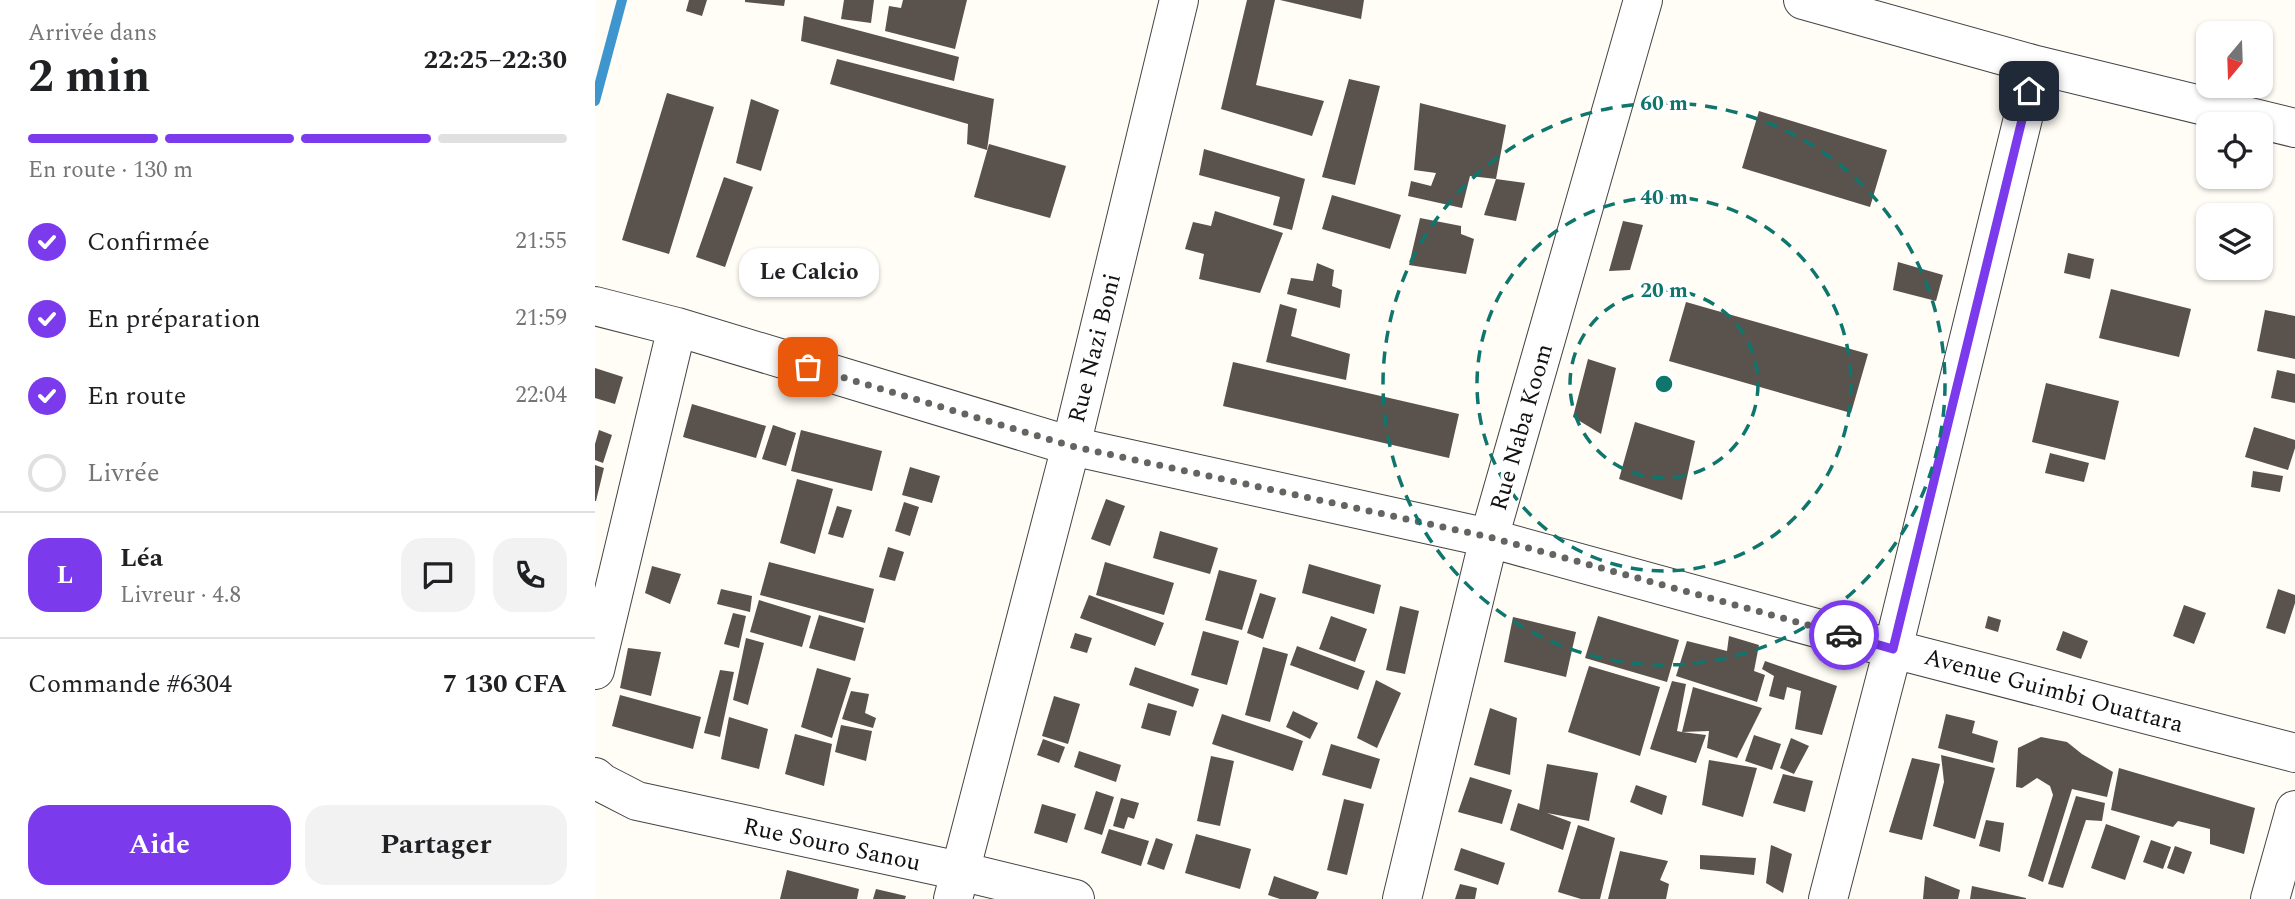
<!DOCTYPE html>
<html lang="fr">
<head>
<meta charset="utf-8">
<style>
	body { margin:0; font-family:Spectral,serif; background:#f2f2f2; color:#202124; height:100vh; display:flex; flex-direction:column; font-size:26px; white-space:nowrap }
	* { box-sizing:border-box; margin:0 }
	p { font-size:23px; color:#757577 }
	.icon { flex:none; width:38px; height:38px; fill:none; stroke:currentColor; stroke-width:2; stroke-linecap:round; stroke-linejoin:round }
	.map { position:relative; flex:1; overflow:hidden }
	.sheet { display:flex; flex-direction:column; background:#fff; width:595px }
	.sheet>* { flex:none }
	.needle { width:46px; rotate:199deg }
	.buttons { position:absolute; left:1601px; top:21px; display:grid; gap:14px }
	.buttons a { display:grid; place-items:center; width:77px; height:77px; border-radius:14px; background:#fff; box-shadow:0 2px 5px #0004; font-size:35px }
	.pin { position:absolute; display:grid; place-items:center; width:60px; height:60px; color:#fff; margin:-30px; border-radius:14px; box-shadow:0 4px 10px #0006 }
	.courier { position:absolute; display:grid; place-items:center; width:70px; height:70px; margin:-35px; border:5px solid #7c3aed; border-radius:50%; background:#fff; color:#222; box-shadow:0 2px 9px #0007 }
	.bubble { position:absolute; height:49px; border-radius:21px; background:#fff; box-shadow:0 2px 5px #0004; font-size:23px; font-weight:700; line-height:49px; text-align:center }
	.overview em { font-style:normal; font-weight:700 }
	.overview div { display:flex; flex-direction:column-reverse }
	.overview { display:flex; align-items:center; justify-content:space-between; height:119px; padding:0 28px }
	h1 { font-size:46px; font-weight:700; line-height:52px }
	.bar { display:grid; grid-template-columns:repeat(4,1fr); gap:10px 7px; align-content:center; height:84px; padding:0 28px }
	.bar i { height:9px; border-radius:5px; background:#e0e0e0 }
	.bar .on { background:#7c3aed }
	.bar p { grid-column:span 4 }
	.line { display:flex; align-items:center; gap:18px; padding:0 28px; border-top:2px solid #e0e0e0 }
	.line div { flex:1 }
	.round { display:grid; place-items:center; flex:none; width:74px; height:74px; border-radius:21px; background:#f2f2f2 }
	ol { padding:0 28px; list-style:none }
	li { display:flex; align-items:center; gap:21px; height:77px }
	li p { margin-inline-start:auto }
	li .icon { padding:7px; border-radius:50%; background:#7c3aed; color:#fff; stroke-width:4 }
	li:last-child { color:#757577 }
	li i { width:38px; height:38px; border:4px solid #e0e0e0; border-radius:50% }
	.button { display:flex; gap:14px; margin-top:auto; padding:14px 28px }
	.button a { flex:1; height:80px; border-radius:21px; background:#7c3aed; color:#fff; font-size:28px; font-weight:700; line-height:80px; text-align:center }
	.button a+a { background:#f2f2f2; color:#202124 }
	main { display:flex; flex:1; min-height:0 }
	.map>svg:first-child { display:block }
</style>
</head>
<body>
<main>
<section class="sheet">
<div class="overview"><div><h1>2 min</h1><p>Arrivée dans</p></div><em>22:25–22:30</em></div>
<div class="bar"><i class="on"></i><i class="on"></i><i class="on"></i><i></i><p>En route · 130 m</p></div>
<ol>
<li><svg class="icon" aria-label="check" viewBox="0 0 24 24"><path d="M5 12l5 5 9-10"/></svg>Confirmée<p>21:55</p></li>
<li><svg class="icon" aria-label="check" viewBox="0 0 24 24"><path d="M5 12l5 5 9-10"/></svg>En préparation<p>21:59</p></li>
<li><svg class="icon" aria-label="check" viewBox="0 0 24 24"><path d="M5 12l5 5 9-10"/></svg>En route<p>22:04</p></li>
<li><i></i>Livrée</li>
</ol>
<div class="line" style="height:126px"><b class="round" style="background:#7c3aed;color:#fff">L</b><div><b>Léa</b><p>Livreur · 4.8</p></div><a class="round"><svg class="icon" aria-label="chat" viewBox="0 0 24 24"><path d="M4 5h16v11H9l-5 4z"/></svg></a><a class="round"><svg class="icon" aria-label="phone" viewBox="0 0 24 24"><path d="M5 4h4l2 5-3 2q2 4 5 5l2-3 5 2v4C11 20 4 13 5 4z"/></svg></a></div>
<div class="line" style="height:91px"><div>Commande #6304</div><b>7 130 CFA</b></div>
<div class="button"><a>Aide</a><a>Partager</a></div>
</section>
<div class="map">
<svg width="1700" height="899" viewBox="0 0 1700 899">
	<rect width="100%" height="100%" fill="#fffdf5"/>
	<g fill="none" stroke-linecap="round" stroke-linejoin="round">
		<path stroke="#3f96cf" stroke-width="10" d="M 0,101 L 27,0"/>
	</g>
	<path fill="#5a524d" d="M 94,0 L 112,0 L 107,16 L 91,11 Z
		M 150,0 L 190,0 L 189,6 L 150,2 Z
		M 249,0 L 279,0 L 276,23 L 246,19 Z
		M 308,0 L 372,0 L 360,49 L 290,31 L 294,6 L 306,8 Z
		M 652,0 L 680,0 L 661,85 L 729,101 L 717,136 L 626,109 Z
		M 685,0 L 769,0 L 766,19 Z
		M 209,16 L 364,57 L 359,81 L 206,41 Z
		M 242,59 L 399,99 L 392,150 L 372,144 L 373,124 L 235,84 Z
		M 754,79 L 785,86 L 760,185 L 727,177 Z
		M 72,93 L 119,107 L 74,254 L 27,240 Z
		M 156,99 L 184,110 L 166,171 L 141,163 Z
		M 825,103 L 911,125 L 901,179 L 875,176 L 867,208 L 813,196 L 816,181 L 836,186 L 841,173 L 819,170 Z
		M 1164,111 L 1292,150 L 1275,207 L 1147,168 Z
		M 394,144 L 471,166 L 455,218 L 379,197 Z
		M 609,149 L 710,179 L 697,230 L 678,225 L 685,197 L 604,175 Z
		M 129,177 L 158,187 L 130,267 L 101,257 Z
		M 901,179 L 930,183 L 921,221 L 889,215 Z
		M 737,195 L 806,215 L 795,249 L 727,229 Z
		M 620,211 L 688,233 L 665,293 L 604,279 L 609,254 L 590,249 L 598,222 L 616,226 Z
		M 825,218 L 866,226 L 866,234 L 879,239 L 871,274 L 814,265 Z
		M 1028,221 L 1048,225 L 1035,270 L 1014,271 Z
		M 1473,253 L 1499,259 L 1495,279 L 1469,273 Z
		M 1303,262 L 1348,275 L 1341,301 L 1298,290 Z
		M 722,263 L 739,270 L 737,286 L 747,290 L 745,308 L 692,294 L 696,278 L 718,281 Z
		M 1516,289 L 1596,309 L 1584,357 L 1504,338 Z
		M 1091,302 L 1273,354 L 1256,413 L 1074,361 Z
		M 685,304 L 702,309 L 696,336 L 755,354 L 751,380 L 671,362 Z
		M 1670,310 L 1700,316 L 1700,359 L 1662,351 Z
		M 993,359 L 1021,368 L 1006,434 L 978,417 Z
		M 638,362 L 864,414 L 854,458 L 628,406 Z
		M 0,368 L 28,377 L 20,404 L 0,398 Z
		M 1682,370 L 1700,374 L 1700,403 L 1676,398 Z
		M 1451,383 L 1524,401 L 1510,460 L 1437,442 Z
		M 97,404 L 171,426 L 161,458 L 88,437 Z
		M 1040,422 L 1100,441 L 1087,500 L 1024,479 Z
		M 178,425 L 201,433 L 191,466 L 167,459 Z
		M 1659,427 L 1700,440 L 1700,448 L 1693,470 L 1650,457 Z
		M 4,430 L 17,435 L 8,463 L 0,460 L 0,444 Z
		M 206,430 L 287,451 L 277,491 L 196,471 Z
		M 1455,453 L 1494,463 L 1489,482 L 1450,473 Z
		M 0,465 L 9,468 L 1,501 L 0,501 Z
		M 315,467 L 345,476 L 337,503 L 307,495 Z
		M 1658,471 L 1688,476 L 1685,492 L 1656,487 Z
		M 202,479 L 238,489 L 220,554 L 185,543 Z
		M 511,499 L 530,506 L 515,546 L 496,539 Z
		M 309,502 L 324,507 L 315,536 L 300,531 Z
		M 242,506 L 257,510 L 248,538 L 233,534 Z
		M 565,531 L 623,548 L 615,574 L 558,558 Z
		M 293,547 L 309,552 L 300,581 L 284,577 Z
		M 174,562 L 279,589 L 270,623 L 165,595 Z
		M 510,562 L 579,583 L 569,615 L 501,595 Z
		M 714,564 L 786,585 L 779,614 L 707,593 Z
		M 57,566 L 86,574 L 75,604 L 50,593 Z
		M 624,570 L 662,580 L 647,630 L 610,620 Z
		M 126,589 L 157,596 L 155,612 L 122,604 Z
		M 1683,589 L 1700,595 L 1700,603 L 1690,634 L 1671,628 Z
		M 665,593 L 681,598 L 668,639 L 652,633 Z
		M 494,595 L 569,623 L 560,646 L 485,618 Z
		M 164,600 L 216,616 L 207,647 L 155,632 Z
		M 1589,605 L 1611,613 L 1599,644 L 1578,636 Z
		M 805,606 L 824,611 L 810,674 L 791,670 Z
		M 138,613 L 151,616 L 144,648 L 129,644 Z
		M 224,615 L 269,628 L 260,661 L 214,648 Z
		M 736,616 L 772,629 L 760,662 L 724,649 Z
		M 1003,616 L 1084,640 L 1072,682 L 990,658 Z
		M 1393,616 L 1406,620 L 1403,632 L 1390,628 Z
		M 918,617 L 981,632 L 971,677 L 909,662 Z
		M 608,631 L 644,641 L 632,685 L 596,675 Z
		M 1468,631 L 1493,641 L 1486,659 L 1461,650 Z
		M 480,633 L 497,638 L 492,653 L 475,648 Z
		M 1134,636 L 1164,645 L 1159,671 L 1170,675 L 1162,702 L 1081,676 L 1092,641 L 1132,651 Z
		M 151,638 L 169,643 L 153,705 L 138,700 Z
		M 702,646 L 770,671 L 763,690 L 695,665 Z
		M 668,647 L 693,654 L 675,722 L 650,715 Z
		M 33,648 L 66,652 L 56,696 L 25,688 Z
		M 1170,661 L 1242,686 L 1227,735 L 1200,729 L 1206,691 L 1192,687 L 1189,700 L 1174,696 L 1179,676 L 1167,669 Z
		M 994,666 L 1065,687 L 1045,756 L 973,732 Z
		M 540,667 L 604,689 L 598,707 L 534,685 Z
		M 222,668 L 256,678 L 237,738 L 206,727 Z
		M 125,670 L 139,672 L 125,737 L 109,733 Z
		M 781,680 L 806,693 L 782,748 L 762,738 Z
		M 1077,681 L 1091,684 L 1082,731 L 1087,732 L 1098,687 L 1167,708 L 1142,758 L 1112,748 L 1114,731 L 1087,732 L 1111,735 L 1101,763 L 1055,749 Z
		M 256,691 L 274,694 L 270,713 L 281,718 L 278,728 L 247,719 Z
		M 25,695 L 106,717 L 98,749 L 17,726 Z
		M 459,696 L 485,704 L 473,744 L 447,736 Z
		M 553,703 L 582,711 L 575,736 L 546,728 Z
		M 895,708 L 922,718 L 915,775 L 879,765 Z
		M 698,711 L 723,723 L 715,739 L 691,727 Z
		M 627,714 L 708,741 L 698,771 L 617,744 Z
		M 1351,714 L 1380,721 L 1377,733 L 1403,741 L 1398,763 L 1343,748 Z
		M 134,717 L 173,729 L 164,769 L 126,759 Z
		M 246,725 L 277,731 L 271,761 L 240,752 Z
		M 200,734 L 237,744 L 229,786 L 190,774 Z
		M 1159,735 L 1186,744 L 1177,770 L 1150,761 Z
		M 1446,737 L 1472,742 L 1487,754 L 1518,772 L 1512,797 L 1477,789 L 1448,882 L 1433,876 L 1458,795 L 1455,786 L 1442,778 L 1427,788 L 1421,787 L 1423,748 Z
		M 1196,738 L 1214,746 L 1199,774 L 1185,768 Z
		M 448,739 L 470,747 L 464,763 L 442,755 Z
		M 736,744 L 785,759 L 776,789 L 727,775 Z
		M 484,751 L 526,765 L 521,782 L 479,767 Z
		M 1346,755 L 1400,768 L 1380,839 L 1338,826 L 1349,782 Z
		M 616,756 L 639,761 L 625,826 L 602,821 Z
		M 1317,758 L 1345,764 L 1327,840 L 1294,832 Z
		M 1114,760 L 1162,768 L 1148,817 L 1107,805 Z
		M 952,764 L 1003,773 L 994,821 L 952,813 L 976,822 L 968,850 L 915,830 L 923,803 L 944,810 Z
		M 1524,768 L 1660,808 L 1649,854 L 1615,844 L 1615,829 L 1583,821 L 1578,827 L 1516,810 Z
		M 1188,774 L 1218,781 L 1210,812 L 1178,803 Z
		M 875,777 L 917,790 L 907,824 L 863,812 Z
		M 1041,785 L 1072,796 L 1067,815 L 1035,802 Z
		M 501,791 L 519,797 L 507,835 L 489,829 Z
		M 1481,796 L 1510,803 L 1507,821 L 1491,820 L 1468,888 L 1453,884 Z
		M 526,798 L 544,803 L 539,819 L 533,817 L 529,829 L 518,826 Z
		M 749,799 L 769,804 L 752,875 L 732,870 Z
		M 447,804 L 481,814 L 472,843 L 439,833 Z
		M 1391,820 L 1409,823 L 1405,852 L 1384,846 Z
		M 1511,824 L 1545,836 L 1530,880 L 1496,868 Z
		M 983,825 L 1020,838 L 1005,899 L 986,899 L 963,892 Z
		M 514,829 L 554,841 L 546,866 L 506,853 Z
		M 601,834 L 656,849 L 645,889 L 590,873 Z
		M 561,838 L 578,844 L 569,870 L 552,864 Z
		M 1556,840 L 1576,847 L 1568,869 L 1548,862 Z
		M 1176,845 L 1197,854 L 1188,893 L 1171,883 Z
		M 1580,846 L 1597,852 L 1589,874 L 1572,868 Z
		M 866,848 L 910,863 L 903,885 L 859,870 Z
		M 1025,851 L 1073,861 L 1065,880 L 1074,884 L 1071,899 L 1013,899 Z
		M 1105,855 L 1161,858 L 1159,875 L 1105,869 Z
		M 192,870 L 264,889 L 262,899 L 185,899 Z
		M 679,876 L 724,892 L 721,899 L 685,899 L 673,895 Z
		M 1330,876 L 1365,890 L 1363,899 L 1328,899 Z
		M 865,884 L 882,888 L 880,899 L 860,899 Z
		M 1377,886 L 1431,898 L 1431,899 L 1375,899 Z
		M 281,889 L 311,896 L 310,899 L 278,899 Z"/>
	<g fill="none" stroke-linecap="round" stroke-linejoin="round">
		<defs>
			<path id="street" d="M 1208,0 L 1441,65 L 1700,128
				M 0,306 L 82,327 L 476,446 L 894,538 L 1298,649 L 1700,753
				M 0,670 L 82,327
				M 0,777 L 7,783 L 42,801 L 365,871 L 480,899
				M 358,899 L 476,446 L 584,0
				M 807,899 L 894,538 L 1048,0
				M 1233,899 L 1298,649 L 1441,65
				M 1675,899 L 1700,810"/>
		</defs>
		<use href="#street" stroke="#444" stroke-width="40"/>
		<use href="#street" stroke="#fff" stroke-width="38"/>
	</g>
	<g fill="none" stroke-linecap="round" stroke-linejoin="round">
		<path stroke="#646461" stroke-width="7" stroke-dasharray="0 12.6" d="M 213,367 L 476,446 L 894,537 L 1249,635"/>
		<path stroke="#7c3aed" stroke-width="9" d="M 1249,635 L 1298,649 L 1434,91"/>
	</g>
	<g fill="none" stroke="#0f766e" stroke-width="3.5" stroke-dasharray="12 9">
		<circle cx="1069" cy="384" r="94"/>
		<circle cx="1069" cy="384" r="187"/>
		<circle cx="1069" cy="384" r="281"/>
	</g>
	<g text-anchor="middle" stroke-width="7" stroke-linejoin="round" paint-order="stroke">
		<g font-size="24" fill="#111" stroke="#fff">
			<text transform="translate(499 348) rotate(-76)" y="8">Rue Nazi Boni</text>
			<text transform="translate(926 427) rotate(-74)" y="8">Rue Naba Koom</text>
			<text transform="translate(1459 690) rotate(15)" y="8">Avenue Guimbi Ouattara</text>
			<text transform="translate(237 844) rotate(12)" y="8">Rue Souro Sanou</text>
		</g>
	</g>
	<circle cx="1069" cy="384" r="10" fill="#0f766e" stroke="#fff" stroke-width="3.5"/>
	<g font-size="21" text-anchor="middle" font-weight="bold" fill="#0f766e" stroke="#fff" stroke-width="7" stroke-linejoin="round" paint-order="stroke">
		<text x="1069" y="110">60 m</text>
		<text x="1069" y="204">40 m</text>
		<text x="1069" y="297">20 m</text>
	</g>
</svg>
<div class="buttons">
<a><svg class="needle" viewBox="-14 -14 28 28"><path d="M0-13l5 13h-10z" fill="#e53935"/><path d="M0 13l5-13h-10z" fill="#757577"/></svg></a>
<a><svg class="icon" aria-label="locate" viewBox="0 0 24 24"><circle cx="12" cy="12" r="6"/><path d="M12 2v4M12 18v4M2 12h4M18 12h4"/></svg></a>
<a><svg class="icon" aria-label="layers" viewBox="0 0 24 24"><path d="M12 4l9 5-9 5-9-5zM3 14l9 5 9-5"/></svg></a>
</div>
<div class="pin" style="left:213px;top:367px;background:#ea580c"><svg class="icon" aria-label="bag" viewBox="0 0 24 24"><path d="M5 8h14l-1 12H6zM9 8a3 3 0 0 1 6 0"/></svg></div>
<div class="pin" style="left:1434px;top:91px;background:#1f2937"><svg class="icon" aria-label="home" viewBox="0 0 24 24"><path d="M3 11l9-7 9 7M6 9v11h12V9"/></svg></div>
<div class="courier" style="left:1249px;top:635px"><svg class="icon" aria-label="car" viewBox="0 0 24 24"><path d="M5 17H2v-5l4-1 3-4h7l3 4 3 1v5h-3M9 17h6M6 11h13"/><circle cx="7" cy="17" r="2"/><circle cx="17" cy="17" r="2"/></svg></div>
<div class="bubble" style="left:144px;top:248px;width:140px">Le Calcio</div>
</div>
</main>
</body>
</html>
